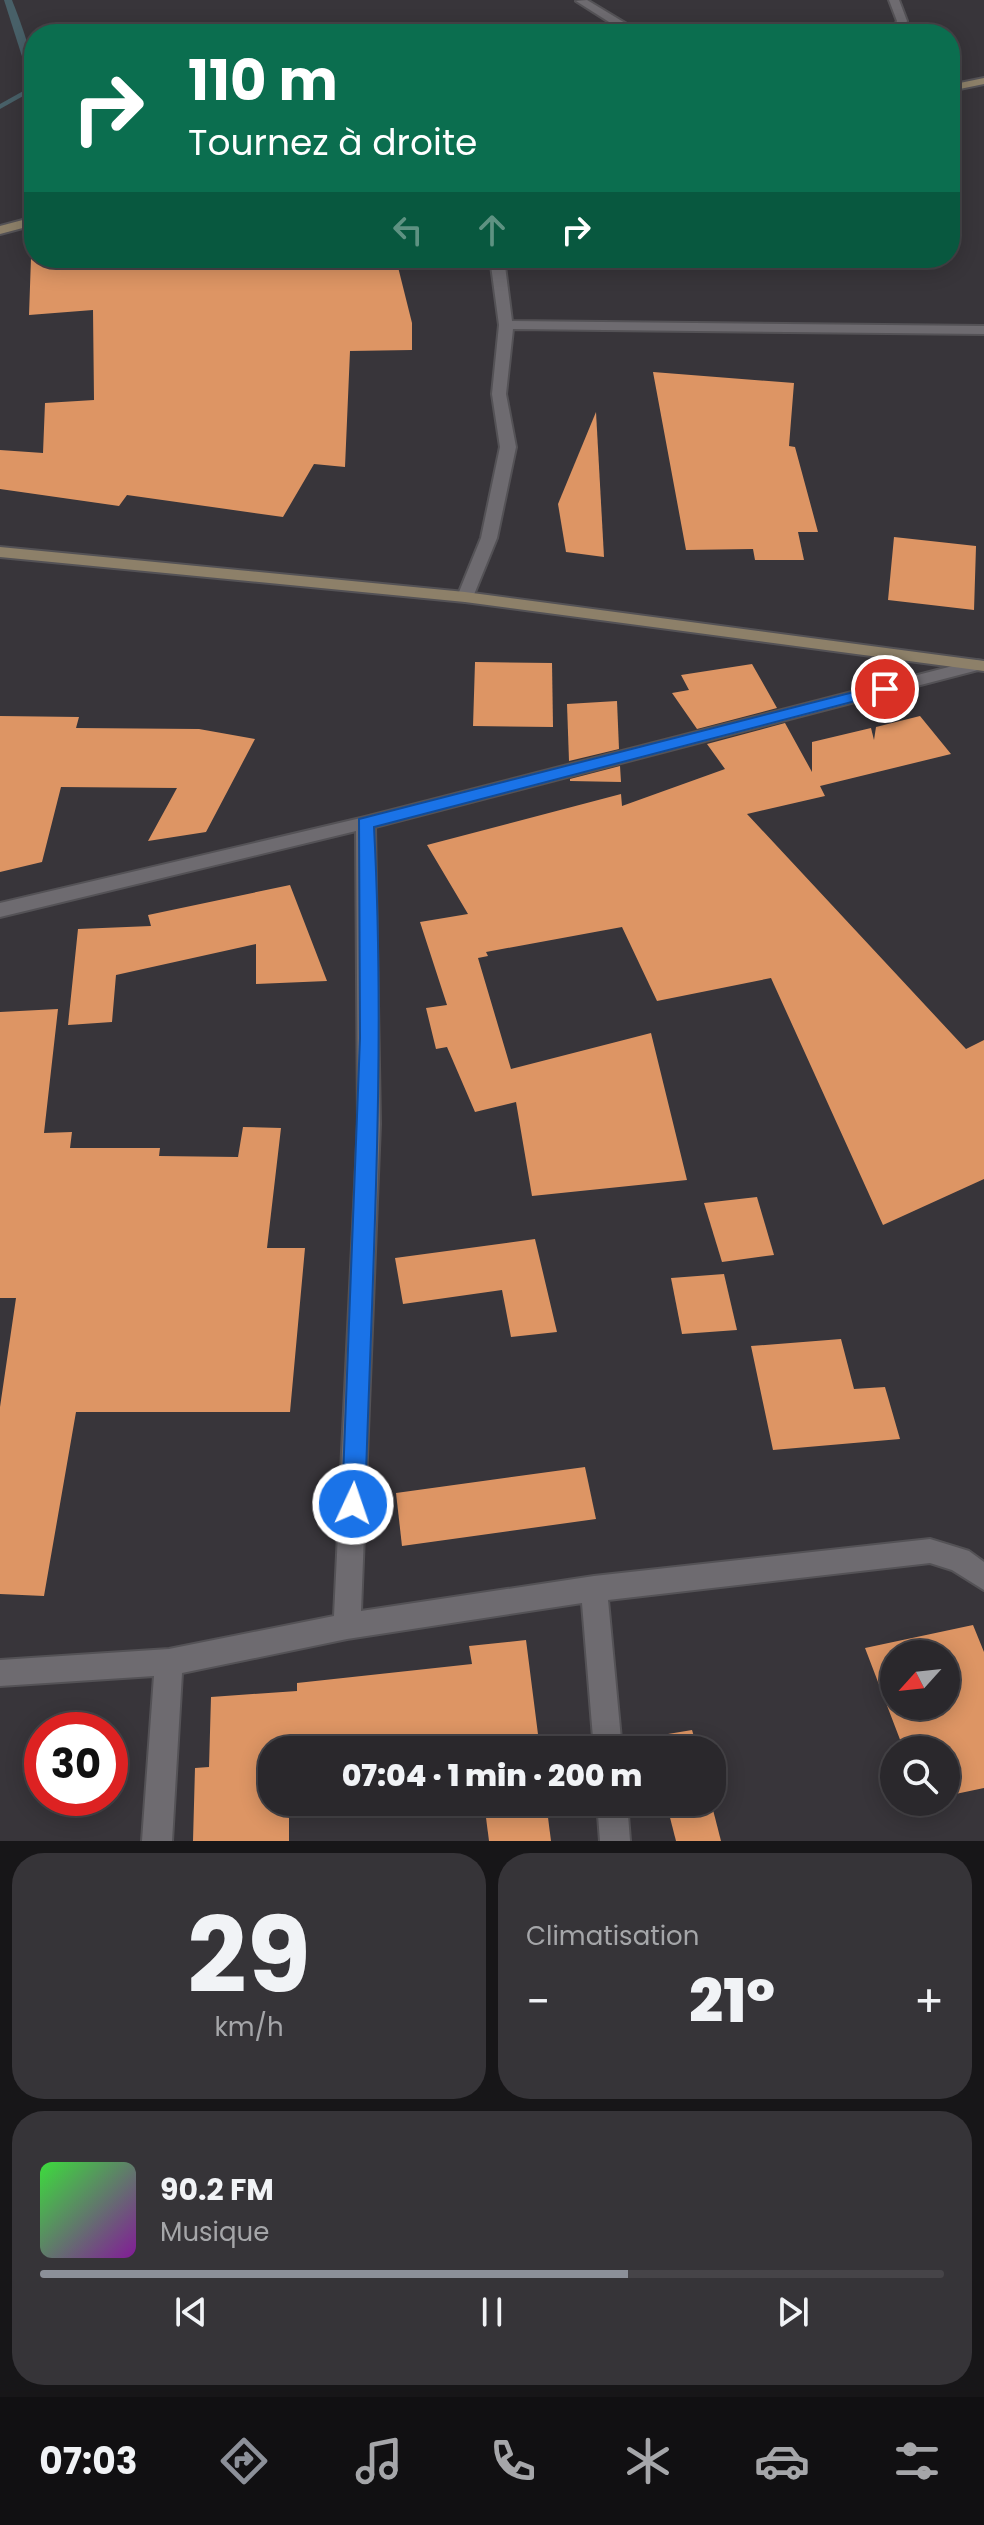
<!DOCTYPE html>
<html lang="fr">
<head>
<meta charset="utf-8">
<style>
  body { margin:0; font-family:Poppins,sans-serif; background:#363438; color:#f1f3f6; height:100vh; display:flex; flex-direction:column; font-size:30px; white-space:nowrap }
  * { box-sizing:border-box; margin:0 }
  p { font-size:26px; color:#a5a6a9 }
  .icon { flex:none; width:44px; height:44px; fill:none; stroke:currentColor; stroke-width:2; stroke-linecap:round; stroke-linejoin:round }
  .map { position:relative; height:1841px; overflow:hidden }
  .sheet { display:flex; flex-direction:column; gap:12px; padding:12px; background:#171618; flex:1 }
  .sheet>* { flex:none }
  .guide { position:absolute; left:24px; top:24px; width:936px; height:244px; border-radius:32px; box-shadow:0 4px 20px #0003,0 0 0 2px #464448; background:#0b6e4f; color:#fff; overflow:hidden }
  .needle { width:52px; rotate:243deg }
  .tools { position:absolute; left:880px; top:1640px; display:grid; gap:16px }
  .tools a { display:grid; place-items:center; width:80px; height:80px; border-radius:50%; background:#2a282c; box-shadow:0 4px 20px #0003,0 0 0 2px #464448; font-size:40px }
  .speed { position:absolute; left:24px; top:1712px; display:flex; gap:16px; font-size:40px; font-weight:700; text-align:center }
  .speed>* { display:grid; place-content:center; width:104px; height:104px; border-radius:50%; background:#2a282c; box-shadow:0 4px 20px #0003,0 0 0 2px #464448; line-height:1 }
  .speed .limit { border:12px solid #d22; background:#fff; color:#111 }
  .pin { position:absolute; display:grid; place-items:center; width:68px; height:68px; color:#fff; margin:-34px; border:4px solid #fff; border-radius:50%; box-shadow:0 2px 8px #0007 }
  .me { position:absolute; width:88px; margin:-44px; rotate:3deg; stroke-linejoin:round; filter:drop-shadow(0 0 6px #0008) }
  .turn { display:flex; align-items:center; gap:28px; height:168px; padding:0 32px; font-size:36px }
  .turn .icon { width:104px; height:104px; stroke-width:2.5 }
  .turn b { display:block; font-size:56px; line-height:68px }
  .lanes { display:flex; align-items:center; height:76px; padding:0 32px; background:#0003; justify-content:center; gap:40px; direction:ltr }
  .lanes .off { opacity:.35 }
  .big { font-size:60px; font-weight:800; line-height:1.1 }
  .sheet .card { flex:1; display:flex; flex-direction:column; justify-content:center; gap:12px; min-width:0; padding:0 28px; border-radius:32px; background:#363438 }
  .sheet .dial { align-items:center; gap:0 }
  .dial b { font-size:104px; line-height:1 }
  .song { display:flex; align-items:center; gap:24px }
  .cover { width:96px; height:96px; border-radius:12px; background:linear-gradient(135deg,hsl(120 70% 55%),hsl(290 70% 35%)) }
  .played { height:8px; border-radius:4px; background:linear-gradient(90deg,#8c9099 65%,#464448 65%) }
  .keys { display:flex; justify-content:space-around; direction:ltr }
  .heat { display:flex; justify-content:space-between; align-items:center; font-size:44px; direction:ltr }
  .sheet .tiles { flex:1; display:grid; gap:12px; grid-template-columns:1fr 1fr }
  .card:last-child { grid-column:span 2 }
  .trip { position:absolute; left:258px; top:1736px; width:468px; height:80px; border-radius:32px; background:#2a282c; box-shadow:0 4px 20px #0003,0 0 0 2px #464448; font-weight:800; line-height:80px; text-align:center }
  .tab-bar { display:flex; height:128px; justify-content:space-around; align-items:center; background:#111012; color:#a5a6a9 }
  .tab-bar .icon { width:56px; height:56px }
  .tab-bar .current { color:#8c9099 }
  .tab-bar b { font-size:36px; color:#f1f3f6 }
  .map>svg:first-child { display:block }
</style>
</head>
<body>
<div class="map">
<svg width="984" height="1841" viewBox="0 0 984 1841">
  <rect width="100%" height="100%" fill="#38353a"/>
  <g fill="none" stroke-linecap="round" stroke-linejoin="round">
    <g fill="#486068" fill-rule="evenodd">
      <path d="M4 0H12C21 23 34 57 34 81L30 79 26 69Z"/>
      <polygon points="34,85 34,90 0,109 0,104"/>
    </g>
  </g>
  <g fill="#dd9564" fill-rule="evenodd">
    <polygon points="31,258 87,258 87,264 185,258 307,258 309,265 396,259 412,323 412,350 350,351 345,467 314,464 283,517 127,495 119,506 0,489 0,450 43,453 45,403 94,400 93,310 29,315"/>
    <polygon points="653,372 794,383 789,446 795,447 818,532 798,532 804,560 755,560 753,549 686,550"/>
    <polygon points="596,412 604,557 566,552 558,504"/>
    <polygon points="894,537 976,546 974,610 888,600"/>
    <polygon points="475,662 552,663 553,727 473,726"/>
    <polygon points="752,664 777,708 697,729 672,693 689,690 681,675"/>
    <polygon points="617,701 619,749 569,761 567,704"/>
    <polygon points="0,716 79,717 76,728 199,729 255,739 206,832 148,841 177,788 61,787 42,862 0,872"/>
    <polygon points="920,716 951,754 820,786 825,796 747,814 966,1049 984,1040 984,1179 883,1225 771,978 657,1001 622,927 486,952 488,956 478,958 511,1069 651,1033 687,1180 532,1196 516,1102 475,1112 447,1047 436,1049 426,1008 447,1005 420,922 468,914 427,845 621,794 622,806 725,769 707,744 785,723 812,772 812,742 871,728 874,740 876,727"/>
    <polygon points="620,766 621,782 570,781 570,779"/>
    <polygon points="290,885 327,981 256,984 256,944 116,975 112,1022 68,1025 78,929 151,926 148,915"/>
    <polygon points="58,1009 44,1133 72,1132 70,1148 160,1148 159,1156 238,1157 243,1127 281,1128 267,1248 305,1248 290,1412 76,1412 44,1596 0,1594 0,1407 16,1298 0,1298 0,1012"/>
    <polygon points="757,1197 774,1255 722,1262 704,1203"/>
    <polygon points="535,1239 557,1332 511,1337 502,1290 403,1304 395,1258"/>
    <polygon points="724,1274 737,1330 682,1334 671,1278"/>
    <polygon points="841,1339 854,1389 885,1387 900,1439 773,1450 751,1346"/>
    <polygon points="585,1467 596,1519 402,1546 396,1493"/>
    <path d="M973 1625 984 1652V1788L946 1796V1750H904L865 1648ZM894 1654H946V1706H894Z"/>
    <polygon points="526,1640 540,1750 272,1750 272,1802 289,1802 289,1841 193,1841 195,1768 209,1767 211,1697 297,1691 297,1683 472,1664 469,1646"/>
    <polygon points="692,1730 698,1750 653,1750 650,1737"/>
    <polygon points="484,1802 546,1802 551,1841 489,1841"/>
    <polygon points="666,1802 711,1802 721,1841 676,1841"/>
  </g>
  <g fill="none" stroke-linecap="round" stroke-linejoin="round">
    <defs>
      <g id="lane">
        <polygon points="587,0 640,32 641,34 628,34 576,1"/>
        <polygon points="889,0 899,0 907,21 900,34 890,34 897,21"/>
      </g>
      <g id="street">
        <polygon points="490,258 504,258 512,321 984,326 984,334 513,329 506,394 516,447 497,538 473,597 465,602 457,597 481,538 500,447 492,394 499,325"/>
        <polygon points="976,660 982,661 982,669 375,827 380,1124 361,1611 594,1576 930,1539 969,1551 984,1562 984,1590 952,1570 930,1563 608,1600 622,1750 594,1750 582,1603 347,1639 182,1673 172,1841 142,1841 154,1676 0,1686 0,1660 169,1649 334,1616 358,1124 356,831 0,917 0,903 365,817"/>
        <polygon points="597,1802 627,1802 630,1841 600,1841"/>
      </g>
      <g id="secondary">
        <polygon points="984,78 984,84 950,91 950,85"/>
        <polygon points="34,217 34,225 0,234 0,226"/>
        <polygon points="0,547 465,592 984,661 984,671 465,602 0,557"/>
      </g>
    </defs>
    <use href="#lane" stroke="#545256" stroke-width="4"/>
    <use href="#street" stroke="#545256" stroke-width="4"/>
    <use href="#secondary" stroke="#545256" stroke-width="4"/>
    <use href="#lane" fill="#6e6b70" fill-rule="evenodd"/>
    <use href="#street" fill="#6e6b70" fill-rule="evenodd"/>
    <use href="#secondary" fill="#8d8069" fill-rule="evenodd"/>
  </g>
  <path fill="#1a73e8" stroke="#114b97" stroke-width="2" d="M885 684 890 686V692L374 827C386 1052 372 1278 365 1504L362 1511 353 1514 345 1511 342 1504 360 1038 359 819Z"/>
</svg>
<div class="tools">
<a><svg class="needle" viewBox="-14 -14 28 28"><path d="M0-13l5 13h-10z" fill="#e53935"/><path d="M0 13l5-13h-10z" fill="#a5a6a9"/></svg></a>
<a><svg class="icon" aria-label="search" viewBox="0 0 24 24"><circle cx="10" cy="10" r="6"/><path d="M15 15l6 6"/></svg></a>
</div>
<div class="speed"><div class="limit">30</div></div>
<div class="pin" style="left:885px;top:689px;background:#d93025"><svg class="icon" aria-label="arrive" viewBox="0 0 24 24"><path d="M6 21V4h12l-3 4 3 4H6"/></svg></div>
<svg class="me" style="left:353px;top:1504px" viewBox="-20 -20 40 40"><circle r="17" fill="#1a73e8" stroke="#fff" stroke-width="3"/><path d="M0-11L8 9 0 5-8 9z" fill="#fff"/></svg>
<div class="trip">07:04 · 1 min · 200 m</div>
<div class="guide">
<div class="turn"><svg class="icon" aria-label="right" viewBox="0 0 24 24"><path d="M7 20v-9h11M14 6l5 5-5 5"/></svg><div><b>110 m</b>Tournez à droite</div></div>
<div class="lanes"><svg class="icon off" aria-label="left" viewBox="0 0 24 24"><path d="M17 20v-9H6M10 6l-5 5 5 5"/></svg><svg class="icon off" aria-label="ahead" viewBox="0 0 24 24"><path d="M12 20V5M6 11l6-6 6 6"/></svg><svg class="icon" aria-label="right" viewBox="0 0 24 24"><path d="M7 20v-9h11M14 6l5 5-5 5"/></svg></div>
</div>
</div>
<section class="sheet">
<div class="tiles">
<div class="card dial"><b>29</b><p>km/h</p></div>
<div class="card"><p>Climatisation</p>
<div class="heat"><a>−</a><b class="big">21°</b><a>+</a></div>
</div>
<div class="card">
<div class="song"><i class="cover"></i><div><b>90.2 FM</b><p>Musique</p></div></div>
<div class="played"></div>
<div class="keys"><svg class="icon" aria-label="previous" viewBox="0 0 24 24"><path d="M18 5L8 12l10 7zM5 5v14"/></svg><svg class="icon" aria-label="pause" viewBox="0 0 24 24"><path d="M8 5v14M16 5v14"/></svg><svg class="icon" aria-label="next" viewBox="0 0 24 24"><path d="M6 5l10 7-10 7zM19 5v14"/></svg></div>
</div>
</div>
</section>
<nav class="tab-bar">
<b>07:03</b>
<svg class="icon current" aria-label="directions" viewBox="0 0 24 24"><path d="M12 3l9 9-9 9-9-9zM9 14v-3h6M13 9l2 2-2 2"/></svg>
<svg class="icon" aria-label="music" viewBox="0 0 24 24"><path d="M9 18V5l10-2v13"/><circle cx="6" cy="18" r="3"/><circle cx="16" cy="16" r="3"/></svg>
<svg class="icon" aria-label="phone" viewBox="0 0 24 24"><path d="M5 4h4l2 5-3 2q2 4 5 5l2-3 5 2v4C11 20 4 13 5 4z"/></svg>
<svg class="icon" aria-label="climate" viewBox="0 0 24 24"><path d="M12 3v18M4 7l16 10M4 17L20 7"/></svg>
<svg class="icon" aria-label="car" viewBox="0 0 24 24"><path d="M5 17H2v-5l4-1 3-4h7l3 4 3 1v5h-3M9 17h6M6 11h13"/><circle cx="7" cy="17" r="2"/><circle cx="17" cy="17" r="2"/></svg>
<svg class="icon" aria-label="filters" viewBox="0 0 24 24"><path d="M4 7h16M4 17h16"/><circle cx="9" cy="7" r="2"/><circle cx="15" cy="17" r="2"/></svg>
</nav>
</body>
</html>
